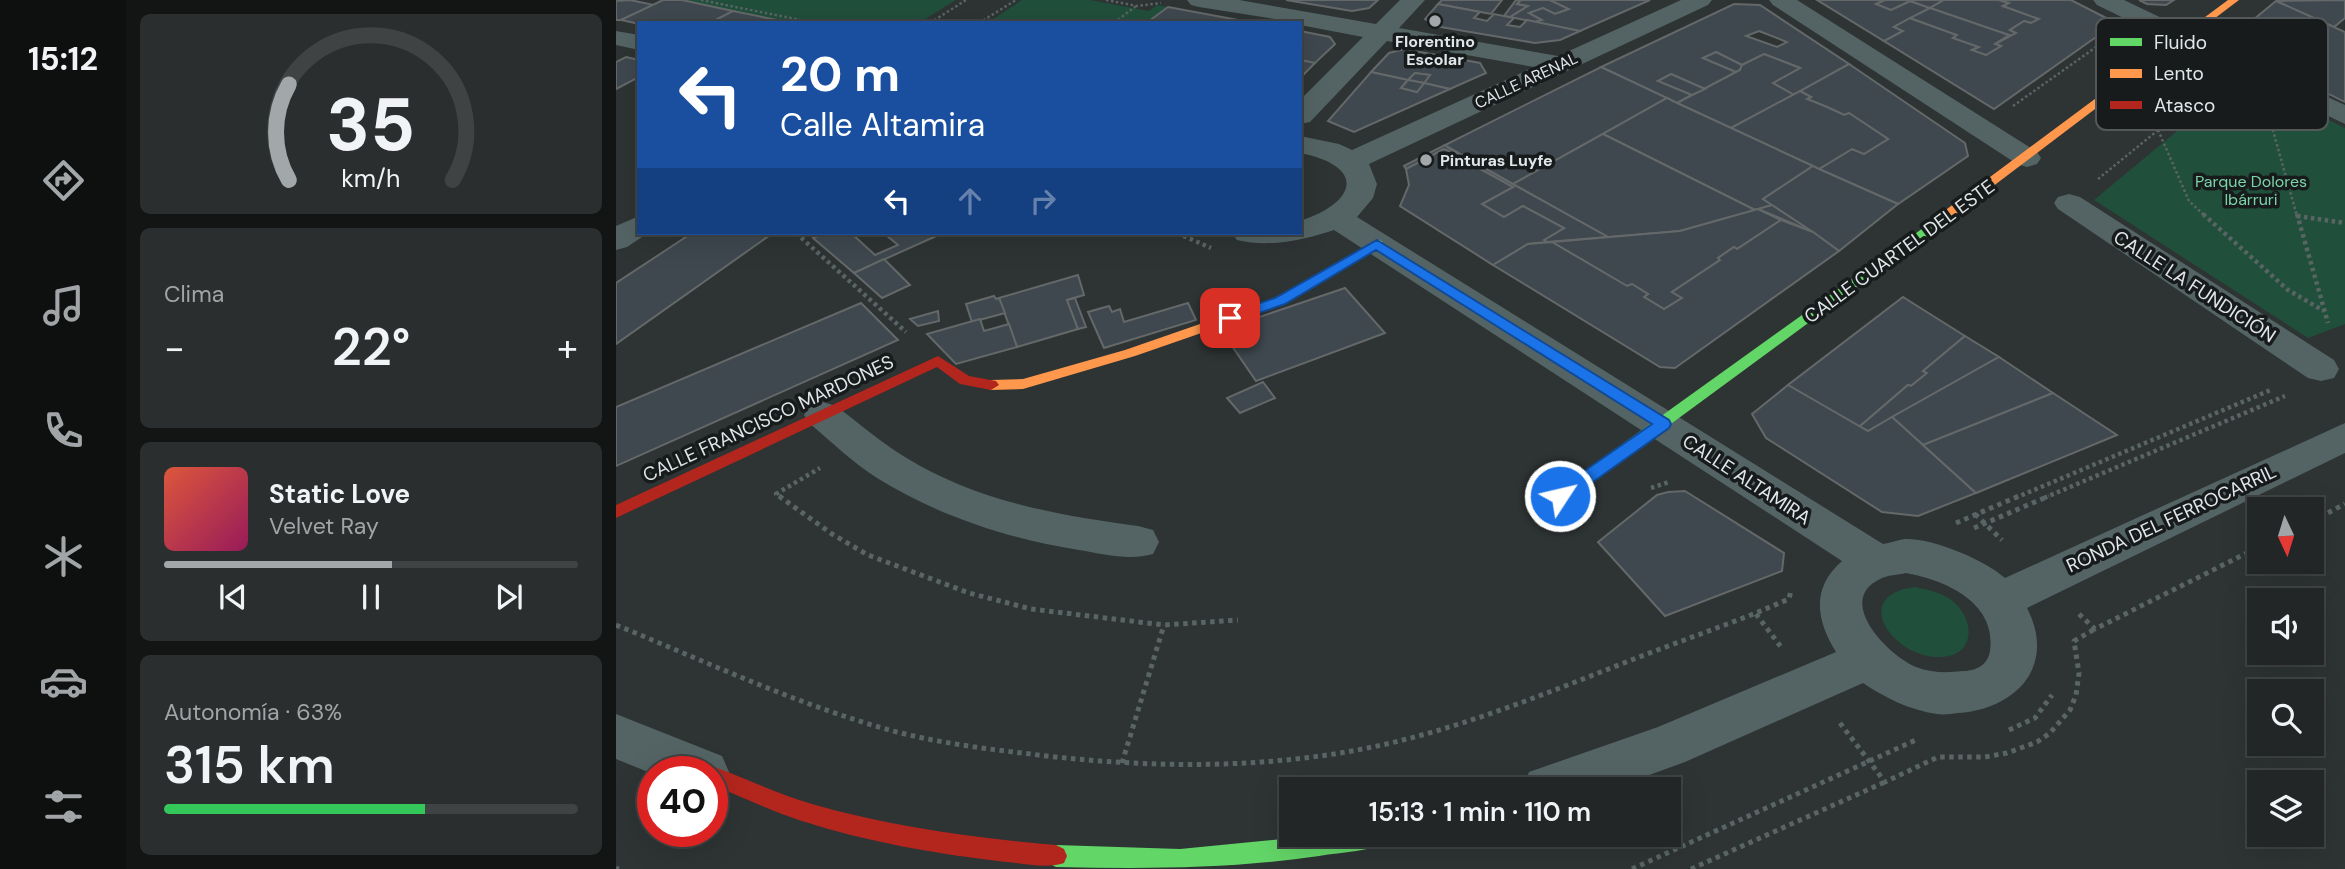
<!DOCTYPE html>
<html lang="es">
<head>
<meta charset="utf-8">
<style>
  body { margin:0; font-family:"DM Sans",sans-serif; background:#2a2e2e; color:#f1f3f6; height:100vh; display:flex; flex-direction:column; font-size:26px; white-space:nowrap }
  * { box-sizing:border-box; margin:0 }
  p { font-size:23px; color:#a2a5a7 }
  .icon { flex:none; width:38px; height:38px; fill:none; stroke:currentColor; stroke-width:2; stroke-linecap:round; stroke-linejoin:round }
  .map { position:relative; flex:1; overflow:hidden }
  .side { display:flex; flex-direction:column; gap:14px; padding:14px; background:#131515; width:490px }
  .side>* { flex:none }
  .banner { position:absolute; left:21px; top:21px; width:665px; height:214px; border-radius:0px; box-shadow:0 7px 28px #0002,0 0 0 2px #3f4343; background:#1a4fa0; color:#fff; overflow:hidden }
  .needle { width:46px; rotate:176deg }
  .fabs { position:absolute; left:1631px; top:497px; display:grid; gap:14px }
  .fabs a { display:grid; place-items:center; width:77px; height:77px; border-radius:0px; background:#222626; box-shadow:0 7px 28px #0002,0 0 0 2px #3f4343; font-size:35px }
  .speed { position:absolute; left:21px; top:756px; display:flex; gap:14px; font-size:35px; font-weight:700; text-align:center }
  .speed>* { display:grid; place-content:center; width:91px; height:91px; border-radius:50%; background:#222626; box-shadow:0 7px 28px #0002,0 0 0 2px #3f4343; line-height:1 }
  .speed .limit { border:10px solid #d22; background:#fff; color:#111 }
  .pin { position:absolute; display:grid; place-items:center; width:60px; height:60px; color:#fff; margin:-30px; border-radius:14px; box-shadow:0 4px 10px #0006 }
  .me { position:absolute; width:77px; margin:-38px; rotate:55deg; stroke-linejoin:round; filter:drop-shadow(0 0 5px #0008) }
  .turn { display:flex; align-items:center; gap:24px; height:147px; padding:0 28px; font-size:32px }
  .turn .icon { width:91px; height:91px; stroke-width:2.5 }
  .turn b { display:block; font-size:49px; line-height:60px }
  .lanes { display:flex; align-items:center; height:66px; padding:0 28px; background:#0003; justify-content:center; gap:35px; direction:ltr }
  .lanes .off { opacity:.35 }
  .big { font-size:52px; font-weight:600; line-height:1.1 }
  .side .widget { flex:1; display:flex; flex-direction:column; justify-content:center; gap:10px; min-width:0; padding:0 24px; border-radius:10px; background:#2a2e2e }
  .side .dial { align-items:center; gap:0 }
  .dial svg { height:182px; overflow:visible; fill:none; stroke:#3f4343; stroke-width:7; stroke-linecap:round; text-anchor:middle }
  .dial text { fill:#f1f3f6; stroke:none }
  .song { display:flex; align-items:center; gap:21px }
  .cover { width:84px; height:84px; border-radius:10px; background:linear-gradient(135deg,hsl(10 70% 55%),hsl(330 70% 35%)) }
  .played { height:7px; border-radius:4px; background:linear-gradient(90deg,#a2a7a9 55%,#3f4343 55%) }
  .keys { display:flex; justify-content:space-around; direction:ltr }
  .heat { display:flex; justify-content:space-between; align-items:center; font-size:38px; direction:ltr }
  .charge { height:10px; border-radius:5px; background:linear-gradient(90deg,#34c759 63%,#3f4343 0) }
  .trip { position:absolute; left:663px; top:777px; width:402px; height:70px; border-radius:0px; background:#222626; box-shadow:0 7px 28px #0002,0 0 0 2px #3f4343; font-weight:600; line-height:70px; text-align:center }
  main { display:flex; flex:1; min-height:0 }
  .tabs { display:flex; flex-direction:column; width:126px; justify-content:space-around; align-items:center; background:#0e0f0f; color:#a2a5a7 }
  .tabs .icon { width:49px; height:49px }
  .tabs .active { color:#a2a7a9 }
  .tabs b { font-size:32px; color:#f1f3f6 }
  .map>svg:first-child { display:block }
</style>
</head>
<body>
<main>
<nav class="tabs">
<b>15:12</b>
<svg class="icon active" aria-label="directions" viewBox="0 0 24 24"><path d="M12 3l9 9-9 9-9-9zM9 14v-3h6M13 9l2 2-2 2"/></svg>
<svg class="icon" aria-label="music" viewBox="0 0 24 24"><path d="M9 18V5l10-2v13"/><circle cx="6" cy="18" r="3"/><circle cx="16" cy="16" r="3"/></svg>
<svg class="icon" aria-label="phone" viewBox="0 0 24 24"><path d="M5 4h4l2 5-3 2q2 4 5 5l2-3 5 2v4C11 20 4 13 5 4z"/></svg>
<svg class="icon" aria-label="climate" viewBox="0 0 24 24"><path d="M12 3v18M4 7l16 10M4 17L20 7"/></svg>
<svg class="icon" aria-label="car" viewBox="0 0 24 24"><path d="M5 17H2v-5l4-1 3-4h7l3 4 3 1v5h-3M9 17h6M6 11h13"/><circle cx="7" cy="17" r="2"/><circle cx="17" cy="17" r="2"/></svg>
<svg class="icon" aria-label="filters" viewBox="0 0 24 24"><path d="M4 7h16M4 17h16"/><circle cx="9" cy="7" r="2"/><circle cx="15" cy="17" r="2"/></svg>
</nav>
<section class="side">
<div class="widget dial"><svg viewBox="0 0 100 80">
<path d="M14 69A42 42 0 1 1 86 69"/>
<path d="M14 69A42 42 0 0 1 14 27" stroke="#a2a7a9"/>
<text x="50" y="56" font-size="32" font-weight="700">35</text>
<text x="50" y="72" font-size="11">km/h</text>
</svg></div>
<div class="widget"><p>Clima</p>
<div class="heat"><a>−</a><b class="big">22°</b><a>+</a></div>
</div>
<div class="widget">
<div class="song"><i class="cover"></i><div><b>Static Love</b><p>Velvet Ray</p></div></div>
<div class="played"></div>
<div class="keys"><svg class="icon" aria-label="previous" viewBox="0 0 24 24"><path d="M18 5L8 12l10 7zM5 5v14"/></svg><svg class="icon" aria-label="pause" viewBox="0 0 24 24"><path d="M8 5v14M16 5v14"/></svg><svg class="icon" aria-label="next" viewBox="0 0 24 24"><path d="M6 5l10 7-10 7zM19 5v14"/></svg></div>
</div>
<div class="widget"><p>Autonomía · 63%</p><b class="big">315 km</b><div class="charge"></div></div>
</section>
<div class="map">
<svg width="1729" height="869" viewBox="0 0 1729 869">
  <rect width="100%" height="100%" fill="#2e3333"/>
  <g fill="#204f3b">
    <polygon points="66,0 340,0 303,23 176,23"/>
    <polygon points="406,0 474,0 533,11 541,5 552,7 531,23 371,23"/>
    <polygon points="1626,77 1729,128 1729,324 1692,338 1478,200"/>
    <path d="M1299 587C1314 590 1328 593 1339 603 1359 622 1359 655 1326 657 1278 660 1232 595 1299 587Z"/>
  </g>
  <g fill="#3f484f" stroke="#646869" stroke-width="2" fill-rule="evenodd">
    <polygon points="14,0 38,5 5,20 0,20 0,1"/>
    <polygon points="47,0 66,0 117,11 94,23 23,24 5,20"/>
    <polygon points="670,0 762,0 753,8 736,11"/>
    <polygon points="826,0 886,0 875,14 822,4"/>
    <polygon points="900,0 905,0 901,4 912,6 894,17 888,16"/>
    <polygon points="905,0 934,0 953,9 939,14 927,8 913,13 926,20 919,22 894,17 912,6 901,4"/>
    <polygon points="934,0 1034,0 964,31 919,22 926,20 913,13 927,8 939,14 953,9"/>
    <polygon points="1201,0 1269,0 1260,4 1275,10 1294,1 1314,8 1278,27 1287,31 1268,41"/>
    <polygon points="1269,0 1328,0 1314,8 1294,1 1275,10 1260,4"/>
    <polygon points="1328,0 1383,0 1393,3 1387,6 1423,19 1415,23 1408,21 1394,30 1400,33 1395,36 1314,8"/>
    <polygon points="1383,0 1455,0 1500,23 1378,109 1268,41 1287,31 1278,27 1294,18 1341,35 1337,38 1363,47 1356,50 1370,55 1385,46 1379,44 1400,33 1394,30 1408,21 1415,23 1423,19 1387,6 1393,3"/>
    <polygon points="1523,0 1558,0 1550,5 1531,4"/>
    <polygon points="1729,0 1729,18 1718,27 1660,1"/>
    <polygon points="1660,1 1729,32 1729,102 1609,43"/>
    <polygon points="822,4 864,12 858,18 871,21 878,14 898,18 891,25 904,27 911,20 964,31 944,40 919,43 819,26 809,19"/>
    <path d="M1118 4 1144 5 1233 64 1178 95 1157 83 1184 68 1148 54 1126 65 1100 52 1087 58 1120 72 1089 89 1055 74 1042 81 1076 95 1061 103 985 67ZM1143 31 1171 42 1161 47 1130 36Z"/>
    <polygon points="552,7 622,20 639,23 533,21"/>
    <polygon points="1314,8 1393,35 1379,44 1385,46 1370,55 1356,50 1363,47 1337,38 1341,35 1294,18"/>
    <polygon points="117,11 176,23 94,23"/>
    <polygon points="684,31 714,37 719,44 699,63 684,60"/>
    <polygon points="788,49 864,63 870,73 834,89 808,83 814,75 799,73 792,80 755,72 773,53"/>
    <polygon points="1100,52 1126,65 1124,70 1120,72 1087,58"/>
    <polygon points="1148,54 1184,68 1157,83 1178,95 1115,128 1061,103 1124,70 1126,65"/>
    <polygon points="10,57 23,60 23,77 0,89 0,62"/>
    <polygon points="684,60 699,63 684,78"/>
    <polygon points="1233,64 1349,143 1352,156 1282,204 1203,169 1236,149 1248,154 1272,139 1233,113 1228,115 1211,107 1191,99 1195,97 1184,91"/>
    <polygon points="985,67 1051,98 897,184 829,145"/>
    <polygon points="755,72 792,80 785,88 801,92 808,83 834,89 738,132 712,121"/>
    <polygon points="799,73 814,75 808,83 792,80"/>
    <polygon points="1055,74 1089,89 1076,95 1042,81"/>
    <polygon points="792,80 808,83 801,92 785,88"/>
    <polygon points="1184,91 1195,97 1191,99 1211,107 1228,115 1233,113 1272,139 1248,154 1236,149 1203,169 1115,128"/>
    <polygon points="1051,98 1061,103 1197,166 1147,199 1156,205 1139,210 987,134"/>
    <polygon points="987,134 1139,210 1064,231 992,237 897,184"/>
    <polygon points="829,145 832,148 992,237 931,242 928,240 948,228 907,206 888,217 866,204 897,187 828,149 790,169 788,166"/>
    <polygon points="828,149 897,187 866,204 888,217 907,206 948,228 928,240 931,242 912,244 877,265 784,206 793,185 790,169"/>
    <polygon points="1197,166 1203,169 1282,204 1223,251 1147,199"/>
    <polygon points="1156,205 1197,232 1142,209"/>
    <polygon points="1142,209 1165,220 1121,249 1118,247 1102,258 1104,260 1056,292 1066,298 1048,309 1028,297 1032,294 1016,284 1011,286 936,242 1064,231"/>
    <polygon points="1165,220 1197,232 1223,251 1059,368 1044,367 877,265 912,244 936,242 1011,286 1016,284 1032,294 1028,297 1048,309 1066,298 1056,292 1104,260 1102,258 1118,247 1121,249"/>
    <polygon points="76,233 157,233 0,344 0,283"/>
    <polygon points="209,233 235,233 259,255 282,245 270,235 275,233 327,233 238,273 197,238"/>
    <polygon points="268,259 294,285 266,298 238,273"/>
    <polygon points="462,275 468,295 451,300 462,329 401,347 383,298"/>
    <polygon points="729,288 769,333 640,381 605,330"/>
    <polygon points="378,296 380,299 383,298 389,313 356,322 350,304"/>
    <polygon points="1287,297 1349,336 1307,371 1311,373 1295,386 1292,385 1243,427 1172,385"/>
    <polygon points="459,298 465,314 470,327 462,329 451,300"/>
    <polygon points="245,303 282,340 0,466 0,407"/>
    <polygon points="572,303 580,320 488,348 472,312 493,306 496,312 504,309 508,322"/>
    <polygon points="322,311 323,321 302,326 294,319"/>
    <polygon points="364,319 368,331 393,324 401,347 340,364 311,334"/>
    <polygon points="1349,336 1383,357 1252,431 1243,427 1292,385 1295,386 1311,373 1307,371"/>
    <polygon points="1383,357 1437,393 1307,445 1276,417"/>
    <polygon points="647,382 659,398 624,413 611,398"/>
    <polygon points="1172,385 1252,431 1276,417 1360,493 1302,516 1266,512 1150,438 1136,414"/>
    <polygon points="1437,393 1501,435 1360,493 1307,445"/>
    <polygon points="1069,491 1168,553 1166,571 1049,616 982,542 1041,495 1052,492"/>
  </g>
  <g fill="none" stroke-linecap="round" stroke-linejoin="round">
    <g stroke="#596565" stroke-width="2.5" stroke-dasharray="2.5 2.5" stroke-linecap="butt">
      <polyline points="85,0 199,23"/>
      <polyline points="490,0 521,6 545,3"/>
      <polyline points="314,23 350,0"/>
      <polyline points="363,23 400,0"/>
      <polyline points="498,23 520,6"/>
      <polyline points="1397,106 1490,40"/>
      <polyline points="1654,120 1681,216"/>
      <polyline points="1542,130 1573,201 1589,216"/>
      <polyline points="1482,179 1595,87"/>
    </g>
    <g stroke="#596565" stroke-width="4.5" stroke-dasharray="3.5 3.5" stroke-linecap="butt">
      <polyline points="1587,214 1672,290 1708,311"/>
      <polyline points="1681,214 1712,323"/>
      <polyline points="1681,216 1729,223"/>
      <polyline points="180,233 290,332"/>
      <polyline points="561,233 595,248"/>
      <polyline points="1035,488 1053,482"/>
      <polyline points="166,498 160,494 204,468"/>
      <polyline points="1399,498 1657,389"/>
      <polyline points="1428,498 1669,396"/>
    </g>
    <g stroke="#596565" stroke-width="5" stroke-dasharray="4.5 4.5" stroke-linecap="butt">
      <polyline points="163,496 216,534 252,555 353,593 415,609 548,625 622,620"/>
      <polyline points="1359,514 1386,540"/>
      <polyline points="1696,521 1729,504"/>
      <polyline points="1340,523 1403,496"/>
      <polyline points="1358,528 1433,496"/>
      <polyline points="1140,614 1165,647"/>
      <polyline points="1463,614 1479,629 1643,547"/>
      <path d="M0 625C91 662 182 705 277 731 319 742 363 748 406 753 530 769 661 771 783 741 864 721 941 689 1018 659 1057 644 1096 630 1135 615L1173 599 1175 590"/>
      <polyline points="1224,723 1269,782 1322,757 1369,757 1391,753 1421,742 1434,733 1454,710 1460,695 1463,673 1458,641 1479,629"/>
      <polyline points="1393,730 1419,718 1436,695"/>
      <polyline points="506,763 548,625"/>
      <polyline points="0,868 3,869"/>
      <polyline points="1016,869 1302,739"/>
      <polyline points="1075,869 1269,782"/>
    </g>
    <g fill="#546464" fill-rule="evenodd">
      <path d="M571 0H623L760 24 784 0H809L783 28 942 56 1065 0H1096L1092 5 753 164 761 184 757 198 741 217 1267 544C1274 543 1282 540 1289 539 1317 538 1369 560 1389 578L1729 423V453L1411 608C1441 666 1400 709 1342 713 1335 714 1327 715 1321 714 1294 710 1269 698 1247 683L1069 762 995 789H906L913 772 1042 727 1220 652C1200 620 1195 588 1226 561L718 230C687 240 654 248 621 240L616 233H684V221C742 202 750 166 684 153V136L723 144 736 150 918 67 771 41 694 122 684 124V100L747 37 684 25V23L583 7 575 5ZM1290 573C1330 580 1381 603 1374 651 1372 665 1360 671 1347 671 1331 673 1316 673 1300 667 1273 656 1218 601 1264 579 1271 575 1282 575 1290 573Z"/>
      <polygon points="1153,0 1181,0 1421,152 1425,158 1421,164 1411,167 1401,164 1157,5"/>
      <polygon points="1477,0 1508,0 1577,33 1580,38 1577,43 1568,45 1559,43 1481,5"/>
      <polygon points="0,31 23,35 23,50 0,45"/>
      <polygon points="1625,57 1729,105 1729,124 1616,70 1612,65 1616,60"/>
      <polygon points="1453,194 1464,197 1718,360 1723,369 1718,378 1705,381 1692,378 1442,209 1438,203 1442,197"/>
      <polygon points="23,216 23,233 32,233 11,247 0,250 0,226"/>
      <path d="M207 402 220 406C243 423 264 442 289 457 360 501 440 515 522 526L537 530 543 542 537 554C513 561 487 554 463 550 393 539 322 516 261 478 237 463 216 442 194 424L188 415 194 406Z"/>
      <polygon points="0,714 106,756 113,772 106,788 96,792 96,772 37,772 37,774 0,759"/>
    </g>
    <g fill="#63d668" fill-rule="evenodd">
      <polygon points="1335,208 1339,209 1339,215 950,501 938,501 936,497 938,493"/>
      <polygon points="761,240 766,241 766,247 683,296 673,296 671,293"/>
      <path d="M706 835H780L777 842C754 851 727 852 703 856 616 869 528 869 440 867L432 863 429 856 432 849 440 845 564 849Z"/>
    </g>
    <g fill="#ff974d" fill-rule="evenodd">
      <polygon points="1612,0 1623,0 1339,215 1331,215 1331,209"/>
      <polygon points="678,289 685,293 669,304 519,356 407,389 375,390 367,385 375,380 407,379 509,350 659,298"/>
    </g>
    <g fill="#b3261e" fill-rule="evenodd">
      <polygon points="322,356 353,376 380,381 383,385 375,390 344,384 321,367 0,518 0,505"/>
      <path d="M96 766C129 778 162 794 196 804 276 827 358 838 440 845L448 849 451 856 448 863C431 869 407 863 390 862 321 854 251 842 186 821 155 811 126 797 96 785V772H87Z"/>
    </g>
  </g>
  <polygon fill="#1a73e8" stroke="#114b97" stroke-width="2" points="761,240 1053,420 1055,424 1053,428 950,501 938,501 935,496 938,492 1036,424 760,250 669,304 614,323 607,318 609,315 659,298"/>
  <g fill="#a2a7a9" stroke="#171b1c" stroke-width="2.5">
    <circle cx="819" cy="21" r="7"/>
    <circle cx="810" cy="160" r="7"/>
  </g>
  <g text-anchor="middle" stroke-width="7" stroke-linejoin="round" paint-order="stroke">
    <g font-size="16" font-weight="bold" fill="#e1e6e8" stroke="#171b1c">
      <text x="819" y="47">Florentino<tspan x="819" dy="18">Escolar</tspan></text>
      <text x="824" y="166" text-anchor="start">Pinturas Luyfe</text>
    </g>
    <g font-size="16" fill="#e1e6e8" stroke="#171b1c">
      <text transform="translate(910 80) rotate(-25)" y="6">CALLE ARENAL</text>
    </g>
    <g font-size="16" fill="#7bd4aa" stroke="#171b1c">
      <text x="1635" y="187">Parque Dolores<tspan x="1635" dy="18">Ibárruri</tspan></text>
    </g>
    <g font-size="19" fill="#e1e6e8" stroke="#171b1c">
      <text transform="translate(1283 251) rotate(-36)" y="7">CALLE CUARTEL DEL ESTE</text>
      <text transform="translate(1579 286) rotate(33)" y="7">CALLE LA FUNDICIÓN</text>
      <text transform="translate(152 418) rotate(-25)" y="7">CALLE FRANCISCO MARDONES</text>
      <text transform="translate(1131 479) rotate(33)" y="7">CALLE ALTAMIRA</text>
      <text transform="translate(1555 518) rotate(-25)" y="7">RONDA DEL FERROCARRIL</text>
    </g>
  </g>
  <rect x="1480" y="18" width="232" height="112" rx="10" fill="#171b1c" stroke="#545859" stroke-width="2"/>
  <rect x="1494" y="38" width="32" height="8" fill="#63d668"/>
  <rect x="1494" y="69" width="32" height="9" fill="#ff974d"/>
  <rect x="1494" y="101" width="32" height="8" fill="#b3261e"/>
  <g font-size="19" fill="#e1e6e8">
    <text x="1538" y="49">Fluido</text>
    <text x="1538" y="80">Lento</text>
    <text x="1538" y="112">Atasco</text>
  </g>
</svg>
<div class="fabs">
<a><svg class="needle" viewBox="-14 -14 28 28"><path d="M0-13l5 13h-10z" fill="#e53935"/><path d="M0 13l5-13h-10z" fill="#a2a5a7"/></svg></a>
<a><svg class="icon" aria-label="sound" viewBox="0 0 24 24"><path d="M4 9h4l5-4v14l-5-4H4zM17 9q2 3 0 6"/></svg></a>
<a><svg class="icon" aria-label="search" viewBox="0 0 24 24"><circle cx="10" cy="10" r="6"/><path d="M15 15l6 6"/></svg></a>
<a><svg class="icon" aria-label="layers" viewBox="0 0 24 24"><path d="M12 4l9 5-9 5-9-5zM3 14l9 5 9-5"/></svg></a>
</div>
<div class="speed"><div class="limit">40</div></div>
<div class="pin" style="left:614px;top:318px;background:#d93025"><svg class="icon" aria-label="arrive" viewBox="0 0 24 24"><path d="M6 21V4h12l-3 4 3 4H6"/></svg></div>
<svg class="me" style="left:944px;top:496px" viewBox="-20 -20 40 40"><circle r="17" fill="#1a73e8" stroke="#fff" stroke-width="3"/><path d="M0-11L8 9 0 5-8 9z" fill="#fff"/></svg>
<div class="trip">15:13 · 1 min · 110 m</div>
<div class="banner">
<div class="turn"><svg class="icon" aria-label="left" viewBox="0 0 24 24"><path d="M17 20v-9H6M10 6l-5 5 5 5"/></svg><div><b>20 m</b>Calle Altamira</div></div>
<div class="lanes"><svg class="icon" aria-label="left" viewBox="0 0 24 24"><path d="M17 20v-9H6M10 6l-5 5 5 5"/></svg><svg class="icon off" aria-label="ahead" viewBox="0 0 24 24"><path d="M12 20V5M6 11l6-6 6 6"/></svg><svg class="icon off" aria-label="right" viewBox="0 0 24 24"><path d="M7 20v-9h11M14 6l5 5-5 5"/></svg></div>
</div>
</div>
</main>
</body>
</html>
